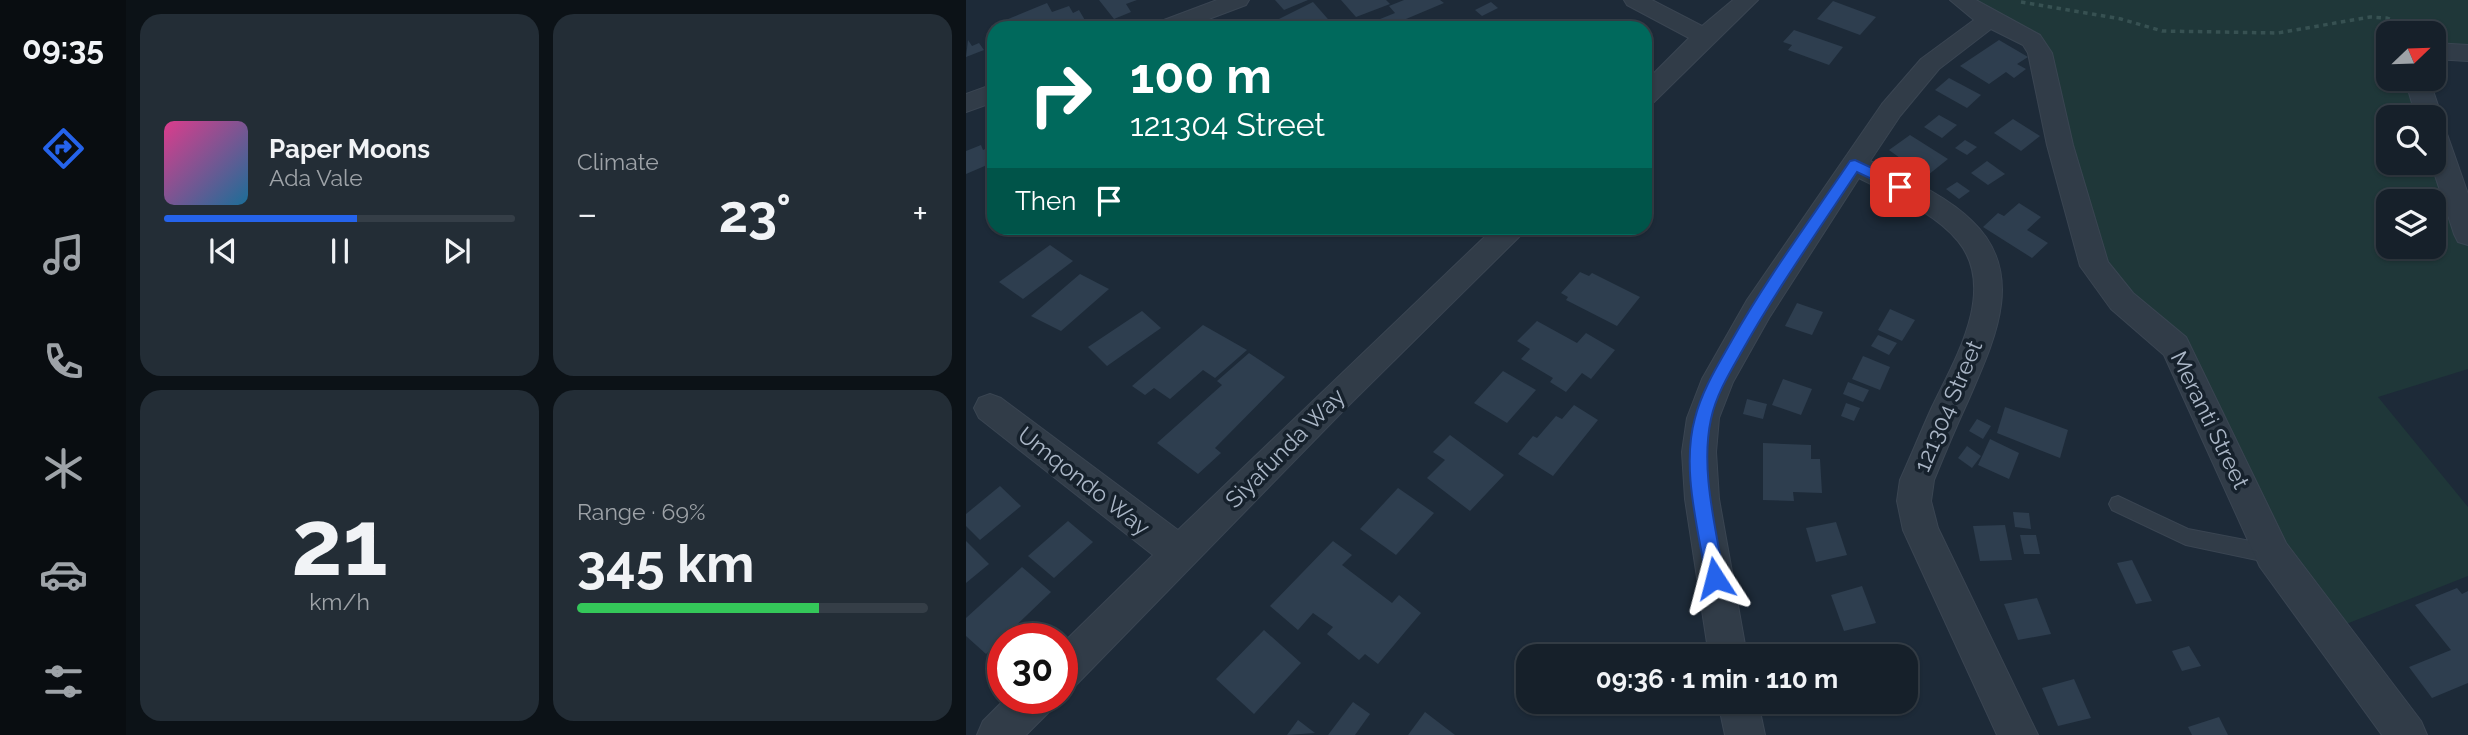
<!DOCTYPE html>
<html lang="en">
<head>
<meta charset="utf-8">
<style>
  body { margin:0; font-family:Raleway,sans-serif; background:#232d36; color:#f1f3f6; height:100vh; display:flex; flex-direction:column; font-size:26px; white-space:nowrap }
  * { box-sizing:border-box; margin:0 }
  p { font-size:23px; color:#9ea3a8 }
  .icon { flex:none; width:38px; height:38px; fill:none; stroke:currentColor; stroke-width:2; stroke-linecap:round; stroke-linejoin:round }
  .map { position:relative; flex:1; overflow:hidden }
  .sheet { display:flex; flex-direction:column; gap:14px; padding:14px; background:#0c1217; width:840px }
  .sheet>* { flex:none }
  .top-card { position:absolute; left:21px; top:21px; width:665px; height:214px; border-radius:21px; box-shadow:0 2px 5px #0004,0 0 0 2px #353e47; background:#00695c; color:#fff; overflow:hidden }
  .needle { width:46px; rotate:67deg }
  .fabs { position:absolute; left:1410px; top:21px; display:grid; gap:14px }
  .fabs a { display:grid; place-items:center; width:70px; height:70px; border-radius:14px; background:#16202a; box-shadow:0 2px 5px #0004,0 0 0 2px #353e47; font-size:35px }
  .speed { position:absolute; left:21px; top:623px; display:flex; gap:14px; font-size:35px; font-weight:700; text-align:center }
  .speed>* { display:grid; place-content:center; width:91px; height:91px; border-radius:50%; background:#16202a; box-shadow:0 2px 5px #0004,0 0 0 2px #353e47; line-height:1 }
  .speed .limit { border:10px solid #d22; background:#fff; color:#111 }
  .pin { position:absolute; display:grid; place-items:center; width:60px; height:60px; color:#fff; margin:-30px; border-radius:14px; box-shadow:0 4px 10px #0006 }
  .me { position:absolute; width:77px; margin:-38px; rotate:351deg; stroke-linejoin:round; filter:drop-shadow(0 0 5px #0008) }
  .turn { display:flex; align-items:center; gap:24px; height:147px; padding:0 28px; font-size:32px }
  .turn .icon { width:91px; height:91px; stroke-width:2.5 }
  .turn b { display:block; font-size:49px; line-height:60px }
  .then { display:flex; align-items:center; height:66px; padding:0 28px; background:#0003; gap:14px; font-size:26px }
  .big { font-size:52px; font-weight:700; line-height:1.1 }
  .sheet .card { flex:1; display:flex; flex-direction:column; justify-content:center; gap:10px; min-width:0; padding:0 24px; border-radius:21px; background:#232d36 }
  .sheet .dial { align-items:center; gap:0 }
  .dial b { font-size:91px; line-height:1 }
  .song { display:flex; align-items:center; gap:21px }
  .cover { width:84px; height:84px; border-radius:10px; background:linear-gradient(135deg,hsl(330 70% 55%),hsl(200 70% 35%)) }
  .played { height:7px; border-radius:4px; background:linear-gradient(90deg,#2563eb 55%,#353e47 55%) }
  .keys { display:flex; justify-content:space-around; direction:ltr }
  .heat { display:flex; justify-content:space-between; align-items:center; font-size:38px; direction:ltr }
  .charge { height:10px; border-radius:5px; background:linear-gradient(90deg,#34c759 69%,#353e47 0) }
  .sheet .tiles { flex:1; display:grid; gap:14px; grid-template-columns:repeat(2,1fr) }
  .trip { position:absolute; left:550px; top:644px; width:402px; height:70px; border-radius:21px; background:#16202a; box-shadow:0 2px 5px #0004,0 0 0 2px #353e47; font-weight:700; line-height:70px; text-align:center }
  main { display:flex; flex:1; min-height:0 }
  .tabs { display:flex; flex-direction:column; width:126px; justify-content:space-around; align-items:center; background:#090d11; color:#9ea3a8 }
  .tabs .icon { width:49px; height:49px }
  .tabs .current { color:#2563eb }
  .tabs b { font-size:32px; color:#f1f3f6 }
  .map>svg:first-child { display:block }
</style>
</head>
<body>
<main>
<nav class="tabs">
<b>09:35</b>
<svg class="icon current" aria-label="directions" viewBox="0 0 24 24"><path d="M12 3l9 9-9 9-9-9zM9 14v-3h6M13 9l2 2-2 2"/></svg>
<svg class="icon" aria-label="music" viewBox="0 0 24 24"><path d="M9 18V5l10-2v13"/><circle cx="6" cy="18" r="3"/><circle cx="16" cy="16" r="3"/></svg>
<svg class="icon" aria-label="phone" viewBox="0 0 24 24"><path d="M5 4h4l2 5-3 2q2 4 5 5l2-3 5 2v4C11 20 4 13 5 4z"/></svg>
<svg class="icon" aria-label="climate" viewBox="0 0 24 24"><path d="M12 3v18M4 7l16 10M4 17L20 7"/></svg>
<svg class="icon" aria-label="car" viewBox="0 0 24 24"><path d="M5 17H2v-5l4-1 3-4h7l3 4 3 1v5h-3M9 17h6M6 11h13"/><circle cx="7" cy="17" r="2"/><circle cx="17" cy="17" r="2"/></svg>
<svg class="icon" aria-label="filters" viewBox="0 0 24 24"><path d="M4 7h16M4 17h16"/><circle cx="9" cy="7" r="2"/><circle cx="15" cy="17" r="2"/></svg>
</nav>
<section class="sheet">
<div class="tiles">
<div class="card">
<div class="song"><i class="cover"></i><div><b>Paper Moons</b><p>Ada Vale</p></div></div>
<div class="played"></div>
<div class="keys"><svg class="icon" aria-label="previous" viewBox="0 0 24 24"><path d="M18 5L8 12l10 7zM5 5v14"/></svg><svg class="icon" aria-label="pause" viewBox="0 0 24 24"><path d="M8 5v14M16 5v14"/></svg><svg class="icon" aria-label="next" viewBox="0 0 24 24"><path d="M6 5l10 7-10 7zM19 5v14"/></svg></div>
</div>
<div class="card"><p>Climate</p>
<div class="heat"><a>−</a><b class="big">23°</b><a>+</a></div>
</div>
<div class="card dial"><b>21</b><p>km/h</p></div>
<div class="card"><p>Range · 69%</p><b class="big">345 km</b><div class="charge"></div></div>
</div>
</section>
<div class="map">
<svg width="1502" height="735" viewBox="0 0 1502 735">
  <rect width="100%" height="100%" fill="#1d2a38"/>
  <path fill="#1f3739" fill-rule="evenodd" d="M997 0H1502V54L1468 53V33H1423V79H1452L1464 117H1423V163H1468L1502 230V369L1412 397 1502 507V576L1365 630 1233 391 1146 289 1076 54ZM1423 201H1468V247H1423Z"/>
  <g fill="#2e3e4f">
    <polygon points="133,0 171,0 160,4 165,12 148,19"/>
    <polygon points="309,0 342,0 318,10"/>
    <polygon points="375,0 420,0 424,4 390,17"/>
    <polygon points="438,0 474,0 478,3 421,27 414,19 429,13 423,6"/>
    <polygon points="867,1 910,17 894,35 851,19"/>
    <polygon points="347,2 368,26 316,28 313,25 317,23 313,19"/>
    <polygon points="525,2 532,8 516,16 509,10"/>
    <polygon points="81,3 86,12 103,6 107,13 113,10 120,22 102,28 28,28 28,33 25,26"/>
    <polygon points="828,30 877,47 863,65 822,50 826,45 817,42"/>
    <polygon points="2,40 6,46 13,43 18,50 0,57"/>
    <polygon points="1033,40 1062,57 1051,64 1060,69 1048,78 1040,72 1023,84 994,66"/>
    <polygon points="983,78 1015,95 1001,108 969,90"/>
    <polygon points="973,115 991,125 976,138 958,127"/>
    <polygon points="1047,119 1074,136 1055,151 1028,133"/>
    <polygon points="944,135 982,159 962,175 952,168 946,173 930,162 934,158 923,150"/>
    <polygon points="999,140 1011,147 1001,155 989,148"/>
    <polygon points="15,145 17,150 28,145 28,162 0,174 0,151"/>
    <polygon points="1021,161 1039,174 1022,185 1005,173"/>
    <polygon points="991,182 1004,191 993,199 980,189"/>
    <polygon points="1053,203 1075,217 1061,230 1082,243 1066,258 1017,227 1032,213 1038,216"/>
    <polygon points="84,245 107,261 57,299 33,282"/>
    <polygon points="614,272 623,276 626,273 674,297 651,326 600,300 602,297 595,293"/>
    <polygon points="114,274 143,289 95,331 65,316"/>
    <polygon points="831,303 857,312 846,335 819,326"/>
    <polygon points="924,309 949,320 936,341 912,330"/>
    <polygon points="176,311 195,328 141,366 122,347"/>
    <polygon points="571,321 611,343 620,333 649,350 625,379 616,373 600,392 584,382 587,378 555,359 564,349 551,341"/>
    <polygon points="237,325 281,350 249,378 237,370 204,399 188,388 179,395 166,386"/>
    <polygon points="912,335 931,343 923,355 905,346"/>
    <polygon points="283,353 319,377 249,448 255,453 232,474 191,443 256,385 251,381"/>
    <polygon points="897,356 924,367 914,390 886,379"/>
    <polygon points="537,371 570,390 541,423 508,403"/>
    <polygon points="817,379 846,389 835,415 806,405"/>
    <polygon points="882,382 903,390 897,402 877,394"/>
    <polygon points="781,399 801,404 797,419 777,414"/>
    <polygon points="880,403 894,408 888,421 875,416"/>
    <polygon points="608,405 632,420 587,476 552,454 567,436 571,438 590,416 596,419"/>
    <polygon points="1039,407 1102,430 1094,458 1031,433"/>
    <polygon points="1011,419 1025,426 1017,439 1003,431"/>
    <polygon points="484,435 538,475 504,511 461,478 479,460 467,452"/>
    <polygon points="1024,439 1053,453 1043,479 1012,465"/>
    <polygon points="797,443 845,445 845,459 854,459 856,493 827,492 828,501 797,500"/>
    <polygon points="1001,446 1015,456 1006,468 992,458"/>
    <polygon points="34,486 55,506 14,540 0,526 0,514"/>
    <polygon points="432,488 468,513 430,555 394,529"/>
    <polygon points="1047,512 1063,513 1065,529 1049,527"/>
    <polygon points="102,521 127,542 88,578 62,556"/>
    <polygon points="870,522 881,555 850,562 840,528"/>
    <polygon points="1039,525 1046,560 1014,561 1007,526"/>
    <polygon points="1054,535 1070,535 1074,554 1058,554"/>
    <polygon points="0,541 23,564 0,583"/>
    <polygon points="367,541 386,555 376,565 426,603 433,595 455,613 412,664 399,654 393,660 361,634 367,627 347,613 332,630 304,606"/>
    <polygon points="1166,560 1186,601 1170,604 1151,563"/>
    <polygon points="56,567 85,592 20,654 0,636 0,618"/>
    <polygon points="896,586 910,623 878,631 865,595"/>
    <polygon points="1491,588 1496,594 1502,591 1502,683 1466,698 1443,667 1485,650 1449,605"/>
    <polygon points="1071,598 1085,634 1052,640 1038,604"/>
    <polygon points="298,630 335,663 288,714 250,679"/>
    <polygon points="1223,646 1235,666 1216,671 1206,651"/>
    <polygon points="1108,679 1125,718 1092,726 1076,688"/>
    <polygon points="387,702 404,714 389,735 362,735"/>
    <polygon points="899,702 936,702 937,705 903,714"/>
    <polygon points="459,712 489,735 442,735"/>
    <polygon points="1253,717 1262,735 1226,735 1222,727"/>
    <polygon points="332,720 349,733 321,735"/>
  </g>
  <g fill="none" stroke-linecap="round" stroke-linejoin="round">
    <defs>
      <polygon id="service" points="1152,496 1222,529 1305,545 1311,548 1314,554 1311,560 1305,563 1220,545 1146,510 1143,504 1146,498"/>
      <g id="minor">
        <polygon points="251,0 283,0 280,5 219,28 186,28 190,23"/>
        <polygon points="658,0 686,0 736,26 767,0 792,0 688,102 679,104 679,82 723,38 661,5"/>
        <path d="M984 0H1010L1074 35 1086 53 1107 145 1142 262 1167 293 1220 337 1320 543 1455 721 1461 735H1416L1294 567 1198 355 1145 309 1114 266 1081 145 1062 53 1057 45 1025 29 973 69 934 116 904 161C939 178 979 194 1006 221 1062 274 1027 343 1002 401 990 427 979 453 968 480L965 501 972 528 1072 735H1031L937 530 931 501 934 480C945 456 955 431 966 407 988 361 1032 290 992 241 968 212 926 195 893 178L803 318 767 382 753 418 750 452 753 499 781 656H743L719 499 716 452 721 418 736 379 781 300 916 104 955 59 1008 20Z"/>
        <polygon points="1468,43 1502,45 1502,61 1468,59"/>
        <polygon points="1439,79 1463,79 1476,117 1472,123 1468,124 1468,117 1450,117"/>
        <polygon points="28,84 28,102 0,112 0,94"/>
        <polygon points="1468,125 1477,128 1481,134 1502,194 1502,245 1492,242 1488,234 1465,163 1468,163"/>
        <polygon points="528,228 559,228 555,235 377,411 110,685 96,690 96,644 187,555 13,418 8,408 13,398 24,394 35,398 212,530"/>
        <polygon points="40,698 89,698 83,712 60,735 11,735 17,721"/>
        <polygon points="752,702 792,702 799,735 759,735"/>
      </g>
    </defs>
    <use href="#service" stroke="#3a4552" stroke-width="2"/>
    <use href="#minor" stroke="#3a4552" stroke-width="2"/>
    <polyline stroke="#375152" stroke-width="3.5" stroke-dasharray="4.5 4.5" stroke-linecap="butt" points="1055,2 1155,19 1196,31 1312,33 1404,17 1421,18 1455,33"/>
    <use href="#service" fill="#313c48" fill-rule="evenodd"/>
    <use href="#minor" fill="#313c48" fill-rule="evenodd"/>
  </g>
  <path fill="#2563eb" stroke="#184099" stroke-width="2" d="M889 160 938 183 940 187 938 190H929L891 172C852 231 811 289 776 351 764 372 750 395 745 419 734 470 750 527 758 578L755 584 749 587 742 584 740 578C732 527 715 468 729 418 736 390 752 365 766 340 801 278 844 220 884 161Z"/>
  <g text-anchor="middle" stroke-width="7" stroke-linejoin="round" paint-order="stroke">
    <g font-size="23" fill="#aab6c6" stroke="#16212c">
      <text transform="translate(982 406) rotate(-67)" y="8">121304 Street</text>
      <text transform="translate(1244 420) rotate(64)" y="8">Meranti Street</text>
      <text transform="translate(319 448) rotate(-45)" y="8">Siyafunda Way</text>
      <text transform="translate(118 481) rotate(38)" y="8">Umqondo Way</text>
    </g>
  </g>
</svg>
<div class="fabs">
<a><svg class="needle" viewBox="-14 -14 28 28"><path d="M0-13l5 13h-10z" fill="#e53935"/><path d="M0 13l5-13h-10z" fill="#9ea3a8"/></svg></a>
<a><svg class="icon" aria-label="search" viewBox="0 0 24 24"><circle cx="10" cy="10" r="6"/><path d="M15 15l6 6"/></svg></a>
<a><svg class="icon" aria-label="layers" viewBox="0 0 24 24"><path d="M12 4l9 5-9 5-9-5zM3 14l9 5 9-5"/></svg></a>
</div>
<div class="speed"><div class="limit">30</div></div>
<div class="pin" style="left:934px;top:187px;background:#d93025"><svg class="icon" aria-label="arrive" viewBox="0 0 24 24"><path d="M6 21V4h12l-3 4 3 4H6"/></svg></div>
<svg class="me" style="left:749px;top:578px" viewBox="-20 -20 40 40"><path d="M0-17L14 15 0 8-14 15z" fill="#2563eb" stroke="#fff" stroke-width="4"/></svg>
<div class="trip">09:36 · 1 min · 110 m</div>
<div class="top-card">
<div class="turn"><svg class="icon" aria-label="right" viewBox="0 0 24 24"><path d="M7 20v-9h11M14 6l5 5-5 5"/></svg><div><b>100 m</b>121304 Street</div></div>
<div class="then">Then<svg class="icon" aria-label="arrive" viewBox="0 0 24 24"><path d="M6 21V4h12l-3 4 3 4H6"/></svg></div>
</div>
</div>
</main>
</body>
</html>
